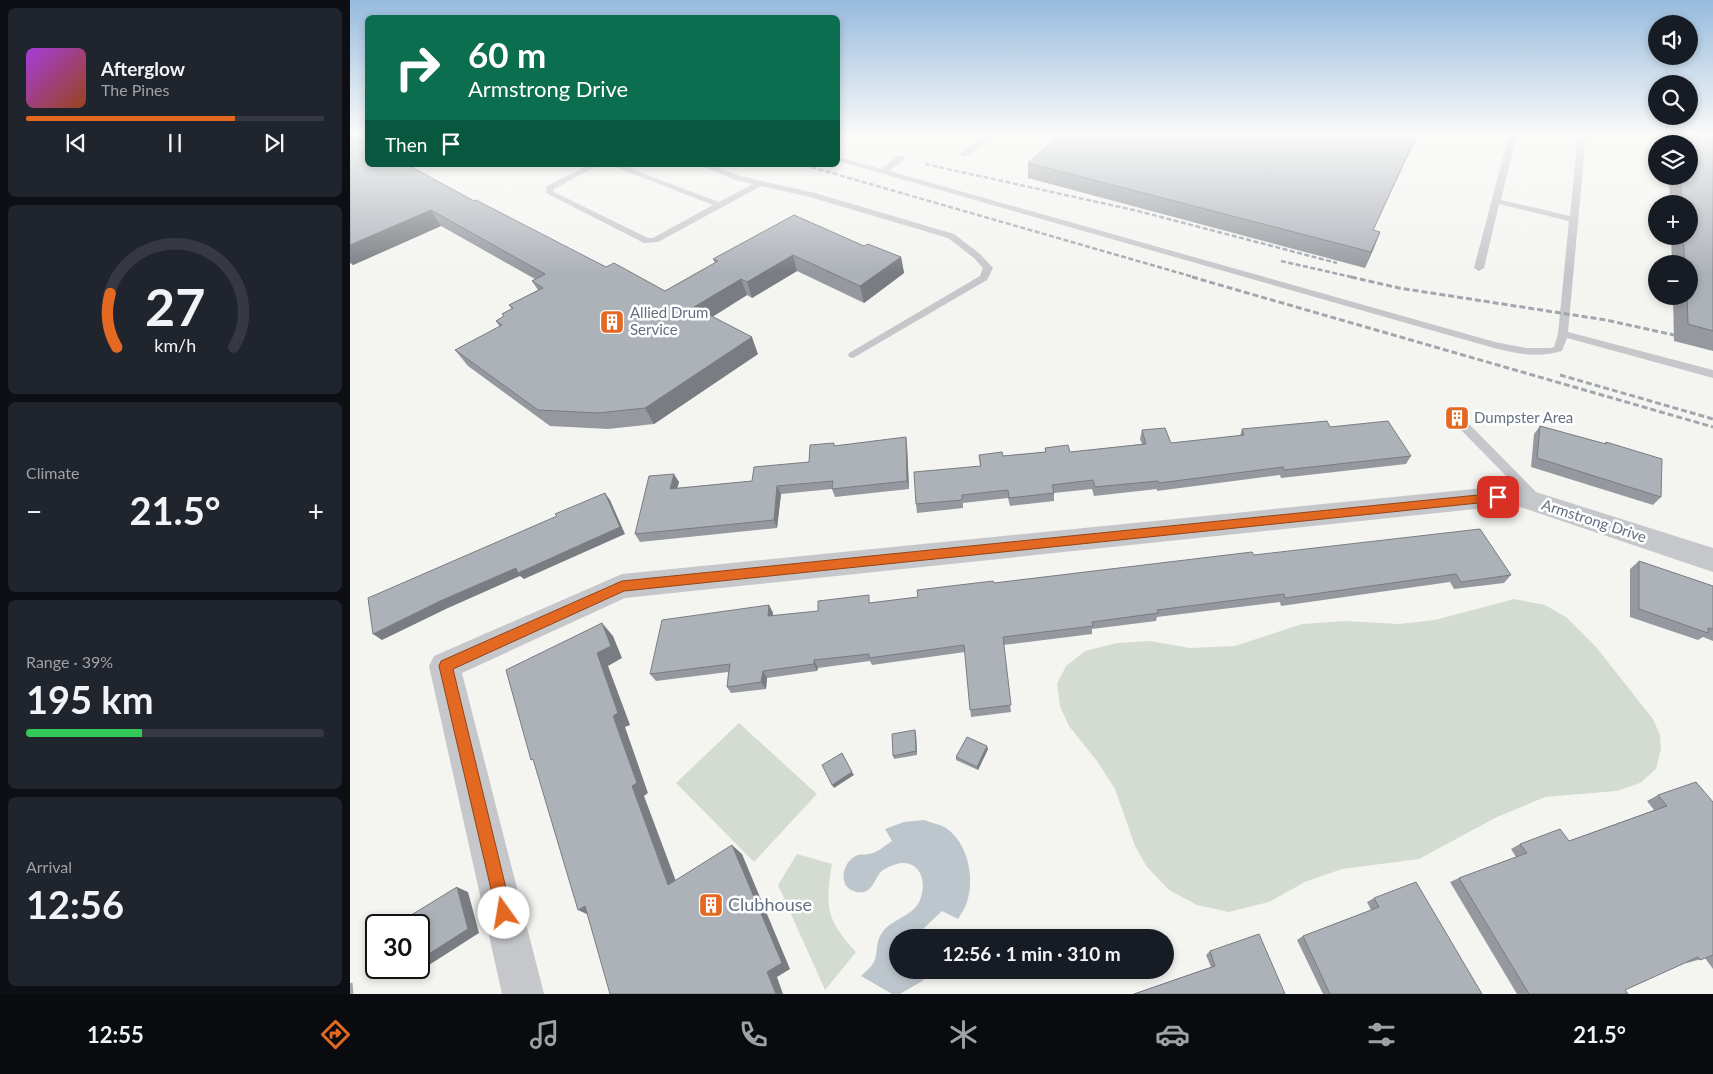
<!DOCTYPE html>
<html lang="en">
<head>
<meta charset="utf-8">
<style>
  body { margin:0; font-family:Lato,sans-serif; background:#20242c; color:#f1f3f6; height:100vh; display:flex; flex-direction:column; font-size:19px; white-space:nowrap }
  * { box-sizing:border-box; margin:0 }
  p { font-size:16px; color:#9ea1a6 }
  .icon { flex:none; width:28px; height:28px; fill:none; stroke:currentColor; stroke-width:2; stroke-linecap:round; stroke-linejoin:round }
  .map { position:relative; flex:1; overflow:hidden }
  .side { display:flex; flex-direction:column; gap:8px; padding:8px; background:#0d0f14; width:350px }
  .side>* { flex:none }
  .hud { position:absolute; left:15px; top:15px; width:475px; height:152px; border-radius:8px; box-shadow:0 2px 8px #0003; background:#0b6e4f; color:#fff; overflow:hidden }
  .fabs { position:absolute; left:1298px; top:15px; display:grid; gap:10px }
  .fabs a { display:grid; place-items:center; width:50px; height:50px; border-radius:50%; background:#171b24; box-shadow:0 2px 8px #0003; font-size:25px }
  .speed { position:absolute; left:15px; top:914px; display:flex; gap:10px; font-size:25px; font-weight:700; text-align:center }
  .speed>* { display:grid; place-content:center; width:65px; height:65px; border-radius:50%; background:#171b24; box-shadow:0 2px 8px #0003; line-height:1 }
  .speed .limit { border:2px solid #111; border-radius:8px; background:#fff; color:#111 }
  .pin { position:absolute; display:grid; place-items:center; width:42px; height:42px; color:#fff; margin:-21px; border-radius:10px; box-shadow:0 2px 8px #0006 }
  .me { position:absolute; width:55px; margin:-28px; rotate:347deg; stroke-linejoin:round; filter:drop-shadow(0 0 4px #0008) }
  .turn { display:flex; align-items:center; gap:18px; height:105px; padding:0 20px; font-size:22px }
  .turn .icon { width:65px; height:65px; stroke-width:2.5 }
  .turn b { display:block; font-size:35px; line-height:42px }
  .then { display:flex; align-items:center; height:48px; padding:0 20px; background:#0003; gap:10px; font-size:19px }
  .big { font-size:38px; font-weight:700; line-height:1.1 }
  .side .card { flex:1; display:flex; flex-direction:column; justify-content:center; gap:8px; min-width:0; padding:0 18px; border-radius:8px; background:#20242c }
  .side .dial { align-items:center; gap:0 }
  .dial svg { height:130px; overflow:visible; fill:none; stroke:#363941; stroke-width:7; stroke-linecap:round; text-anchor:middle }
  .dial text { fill:#f1f3f6; stroke:none }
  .song { display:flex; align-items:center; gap:15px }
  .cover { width:60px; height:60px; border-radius:8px; background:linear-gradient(135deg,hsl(280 70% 55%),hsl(20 70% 35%)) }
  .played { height:5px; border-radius:2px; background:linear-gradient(90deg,#e36822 70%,#363941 70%) }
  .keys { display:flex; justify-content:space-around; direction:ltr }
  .heat { display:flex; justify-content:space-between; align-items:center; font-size:28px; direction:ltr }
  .charge { height:8px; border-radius:4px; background:linear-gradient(90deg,#34c759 39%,#363941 0) }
  .trip { position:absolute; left:539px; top:929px; width:285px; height:50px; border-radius:25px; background:#171b24; box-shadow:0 2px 8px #0003; font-weight:700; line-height:50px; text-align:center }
  .menu { display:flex; height:80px; justify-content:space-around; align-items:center; background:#090b0e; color:#9ea1a6 }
  .menu .icon { width:35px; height:35px }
  .menu .current { color:#e36822 }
  .menu b { font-size:22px; color:#f1f3f6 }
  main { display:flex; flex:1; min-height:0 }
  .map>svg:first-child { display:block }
</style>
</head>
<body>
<main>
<section class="side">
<div class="card">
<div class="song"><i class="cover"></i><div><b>Afterglow</b><p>The Pines</p></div></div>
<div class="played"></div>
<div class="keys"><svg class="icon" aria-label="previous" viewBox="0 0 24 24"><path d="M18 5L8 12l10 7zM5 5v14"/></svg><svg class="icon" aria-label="pause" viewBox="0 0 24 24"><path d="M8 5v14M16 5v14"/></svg><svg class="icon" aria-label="next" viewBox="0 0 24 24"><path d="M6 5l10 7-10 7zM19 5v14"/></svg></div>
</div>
<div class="card dial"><svg viewBox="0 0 100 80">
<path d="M14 69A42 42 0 1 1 86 69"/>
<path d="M14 69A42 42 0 0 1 10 36" stroke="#e36822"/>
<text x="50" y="56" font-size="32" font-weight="700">27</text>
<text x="50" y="72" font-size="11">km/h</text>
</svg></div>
<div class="card"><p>Climate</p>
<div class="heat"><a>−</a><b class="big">21.5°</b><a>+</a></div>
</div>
<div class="card"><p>Range · 39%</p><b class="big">195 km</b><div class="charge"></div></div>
<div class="card"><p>Arrival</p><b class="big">12:56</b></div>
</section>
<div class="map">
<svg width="1363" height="994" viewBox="0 0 1363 994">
  <rect width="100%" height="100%" fill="#f4f5f1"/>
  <g fill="#d4dcd2">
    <polygon points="1164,599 1195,605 1216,617 1246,647 1303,719 1310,735 1311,749 1306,769 1290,783 1267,791 1195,797 1147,817 1069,859 992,869 955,882 919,902 879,912 847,905 819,890 797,867 785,846 765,789 747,761 719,726 710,706 707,684 716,666 735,651 767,643 800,641 840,648 885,646 952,624 995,621 1049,624 1085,620"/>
    <polygon points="389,723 467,794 404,862 326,783"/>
    <path d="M447 854 482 864C475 906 476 920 506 952L475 990 428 885Z"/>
  </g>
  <path fill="#bdc6cc" d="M574 820C581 823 590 824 596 828 618 843 625 878 617 902 615 908 611 914 608 919L592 911 572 930 573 937 548 938V970H575L574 980 550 994H542L511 976C514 973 519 969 522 965 530 955 523 943 534 930 542 921 556 917 565 908 578 894 576 861 551 863 545 864 538 867 533 870 523 878 524 895 506 892 503 891 499 889 497 887 489 876 496 859 508 855 512 854 518 855 523 853 529 851 536 845 542 841L535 829 554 822Z"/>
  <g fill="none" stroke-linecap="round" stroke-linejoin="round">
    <g fill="#c5c7cb" fill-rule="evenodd">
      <polygon points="636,134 645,134 617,156 611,156 611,152"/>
      <path d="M1159 134H1167L1151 200 1220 216 1228 134H1236L1218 332 1363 370V378L1217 338 1212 351C1188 358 1168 354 1144 348L488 161V157L531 169 548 156H554V160L539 171 1145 342 1176 348H1200L1204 347 1208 334 1219 221 1149 204 1134 268 1129 271 1124 268Z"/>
      <polygon points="239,165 249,165 204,189 204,192 298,238 303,238 363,205 260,165 271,165 369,202 403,184 385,180 350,165 361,165 390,176 465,193 604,234 630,254 643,268 637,280 503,358 499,357 498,355 499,353 630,276 633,268 624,258 598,238 460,197 411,186 308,242 294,243 196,193 197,186"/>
      <polygon points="1115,423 1119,424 1191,497 1193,500 1191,503 1183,503 1111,430 1109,427"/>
    </g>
    <polygon fill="#c5c7cb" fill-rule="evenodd" points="1164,485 1363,548 1363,572 1164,505 275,598 112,673 194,994 152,994 79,666 84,656 272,574"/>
    <g stroke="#a2a7ae" stroke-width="2.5" stroke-dasharray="5 2.5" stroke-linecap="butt">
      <polyline points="575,164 788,211 987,263"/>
      <polyline points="454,165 847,278"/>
      <polyline points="931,261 1006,278"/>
    </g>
    <g stroke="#a2a7ae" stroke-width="3" stroke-dasharray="6 3" stroke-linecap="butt">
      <polyline points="842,277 1363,427"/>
      <polyline points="1001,277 1049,288 1256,320 1324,335"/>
      <polyline points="1210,375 1363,419"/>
    </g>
    <polyline stroke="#a2a7ae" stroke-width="5" stroke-dasharray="11 5" stroke-linecap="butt" points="0,983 1,994"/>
  </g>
  <g fill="#95999f">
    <polygon points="0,134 124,201 256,267 315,291 365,263 363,259 514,246 551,257 554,273 514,303 447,271 402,298 397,295 362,317 408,354 304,424 258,429 200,426 118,366 105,350 150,327 146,321 154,317 152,314 162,309 159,305 188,290 182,281 185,279 91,226 3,265 0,263"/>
    <polygon points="1318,134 1363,134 1363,351 1324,341 1323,296 1339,296 1339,264 1322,264 1321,236 1339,236 1339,204 1320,204 1319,176 1339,176 1339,144 1318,144"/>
    <polygon points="678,163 1024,230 1030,232 1015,268 678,178"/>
    <polygon points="1190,426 1254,444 1256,442 1311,497 1303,505 1181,467 1184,434"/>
    <polygon points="980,427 1061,456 1056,464 931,478 930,475 807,491 807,489 744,496 742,489 704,493 704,501 660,506 658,498 613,503 613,508 567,513 566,504 630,466 629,455 653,456 695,452 695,448 720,452 792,444 790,439 792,430 821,443 890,436 892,429"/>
    <polygon points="556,437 557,446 559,489 485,497 482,489 431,494 427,528 290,542 285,534 329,482 327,488 402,481 459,462 485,446"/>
    <polygon points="904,555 1161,575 1154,583 1104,589 1100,582 931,606 930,602 807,617 806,621 742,629 742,634 653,645 661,712 621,717 615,652 522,665 520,661 468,668 467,671 417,678 416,689 381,693 377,687 378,672 306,681 300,674 419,605 423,613 423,616 468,611 521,603 568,597 644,583"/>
    <polygon points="1289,561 1363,586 1363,641 1353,637 1348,640 1280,617 1280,569"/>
    <polygon points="566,734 567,755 544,759 543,756"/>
    <polygon points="638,749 628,770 606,760 606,757"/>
    <polygon points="1308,795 1363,802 1363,969 1355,958 1337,963 1336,962 1275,990 1278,994 1167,994 1100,882 1109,878 1166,857 1161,849 1170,844 1219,841 1304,810 1297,801"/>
    <polygon points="1024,898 1132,994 973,994 947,940 953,936 1021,910 1017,902"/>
    <polygon points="860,951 935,994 783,994 861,967 856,955"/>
  </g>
  <g fill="#797d82">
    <polygon points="1067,134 1068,134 1016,246 1023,230"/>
    <polygon points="81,210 91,226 3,265 0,261 0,245"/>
    <polygon points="1030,232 1024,248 1015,268 1021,252"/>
    <polygon points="443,255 447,271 402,298 397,282"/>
    <polygon points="551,257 554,273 514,303 510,286"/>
    <polygon points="391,279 397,295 351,324 344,307"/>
    <polygon points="402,337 408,354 304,424 295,408"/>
    <polygon points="556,437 557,446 559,489 557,481"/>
    <polygon points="324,474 329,482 325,497 320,489"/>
    <polygon points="427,486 431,494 427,528 424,520"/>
    <polygon points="255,493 260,500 275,534 174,579 170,576 98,608 32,640 23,634 90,601 166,568"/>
    <polygon points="419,605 423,613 422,624 418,616"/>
    <polygon points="252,623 263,636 272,658 258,666 280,725 275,727 298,793 294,796 330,892 318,885 282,786 247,653"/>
    <polygon points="464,660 468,668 467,671 464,664"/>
    <polygon points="413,671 417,678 416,689 411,682"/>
    <polygon points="565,730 566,734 567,755 566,751"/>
    <polygon points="637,746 638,749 628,770 627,767"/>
    <polygon points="502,772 504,775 484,788 482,785"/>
    <polygon points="382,845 392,854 440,969 427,977 433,994 426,994 417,972"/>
    <polygon points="107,887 118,892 129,933 79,965 69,962 69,960"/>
    <polygon points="235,906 243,917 228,910"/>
  </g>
  <g fill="#adb2b9" stroke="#797d82">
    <polygon points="0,134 18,143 18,165 58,165 124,201 126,200 256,267 264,263 315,291 368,261 363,259 444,215 514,246 518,244 551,257 510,286 443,255 397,282 391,279 344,307 402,337 295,408 248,413 188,410 105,350 152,325 146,321 154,316 152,314 163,308 159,305 193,288 182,281 195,274 81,210 0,245"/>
    <polygon points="711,134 1067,134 1023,230 1030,232 1021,252 678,163"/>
    <polygon points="1328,134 1363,134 1363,331 1338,324 1337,296 1339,296 1339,264 1335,264 1333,236 1339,236 1339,204 1332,204 1330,176 1339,176 1339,144 1329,144"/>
    <polygon points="977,421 980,427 1038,421 1061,456 934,470 933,467 809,483 808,481 745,487 743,480 702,485 704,493 659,498 658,490 612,495 612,500 566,504 564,472 631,466 629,455 652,452 653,456 696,452 695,448 718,445 720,452 796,444 792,430 815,428 821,443 894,435 892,429"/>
    <polygon points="1190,426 1256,444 1256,442 1312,459 1311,497 1187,458"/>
    <polygon points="556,437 557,481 482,489 483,481 427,486 424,520 285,534 299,476 324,474 320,489 402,481 404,467 459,462 460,445 484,443 484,446"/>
    <polygon points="255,493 270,527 168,573 166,568 90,601 23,634 18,598 207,516 205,514"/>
    <polygon points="1130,529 1161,575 1111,582 1106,574 935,598 934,594 807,610 808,613 742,622 743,626 653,637 661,705 620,710 614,645 519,658 519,654 464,660 464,664 413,671 411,682 377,687 380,664 300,674 312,620 419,605 418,616 468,611 468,601 519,595 519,603 568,597 567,590 643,581 644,583 902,552 904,555"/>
    <polygon points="1289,561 1363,586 1363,629 1358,628 1358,633 1289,609"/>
    <polygon points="252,623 261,646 247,653 268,713 263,716 287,783 282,786 318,885 382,845 432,963 417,972 426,994 260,994 235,906 228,910 183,759 181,760 156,670"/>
    <polygon points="565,730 566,751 543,756 542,734"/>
    <polygon points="617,737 637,746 627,767 606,757"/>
    <polygon points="492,753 502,772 482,785 472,765"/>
    <polygon points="1346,782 1363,802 1363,955 1350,960 1348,957 1275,990 1278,994 1179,994 1109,878 1177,853 1170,844 1210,829 1219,841 1317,806 1308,795"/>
    <polygon points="1066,882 1132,994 980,994 953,936 1029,907 1024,898"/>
    <polygon points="107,887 118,929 69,960 69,925 60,925 58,917"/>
    <polygon points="909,934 935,994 784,994 865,966 860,951"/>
  </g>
  <linearGradient id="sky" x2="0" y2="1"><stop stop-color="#97bbdd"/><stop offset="0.49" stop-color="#fafaf9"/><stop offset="1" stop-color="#fafaf9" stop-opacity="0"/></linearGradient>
  <rect width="1363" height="273" fill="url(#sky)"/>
  <polygon fill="#e36822" stroke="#944416" points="1148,493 1153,497 1148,501 274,591 103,669 162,913 160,919 154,921 148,919 89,666 91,661 272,581"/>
  <defs>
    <symbol id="building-square" viewBox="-11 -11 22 22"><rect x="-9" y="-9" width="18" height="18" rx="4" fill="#e36822" stroke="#fff"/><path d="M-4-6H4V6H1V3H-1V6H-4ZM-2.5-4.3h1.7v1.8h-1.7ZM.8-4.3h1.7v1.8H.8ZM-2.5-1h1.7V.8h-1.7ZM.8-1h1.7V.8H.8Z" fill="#fff"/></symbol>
  </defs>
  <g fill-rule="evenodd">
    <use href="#building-square" x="248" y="308" width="28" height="28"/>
    <use href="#building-square" x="1093" y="404" width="28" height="28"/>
    <use href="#building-square" x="347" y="891" width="28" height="28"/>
  </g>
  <g text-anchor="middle" stroke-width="5" stroke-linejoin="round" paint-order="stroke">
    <g font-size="15" fill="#637082" stroke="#fff" text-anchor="start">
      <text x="280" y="318">Allied Drum<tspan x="280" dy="17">Service</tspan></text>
      <text x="1124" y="423">Dumpster Area</text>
    </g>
    <g font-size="15" fill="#637082" stroke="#fff">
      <text transform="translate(1244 521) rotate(18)" y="5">Armstrong Drive</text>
    </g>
    <g font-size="18" fill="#637082" stroke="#fff" text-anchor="start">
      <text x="378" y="911">Clubhouse</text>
    </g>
  </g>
</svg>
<div class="fabs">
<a><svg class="icon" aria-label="sound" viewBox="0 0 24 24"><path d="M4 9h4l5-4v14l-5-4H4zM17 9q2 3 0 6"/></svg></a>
<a><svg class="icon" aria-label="search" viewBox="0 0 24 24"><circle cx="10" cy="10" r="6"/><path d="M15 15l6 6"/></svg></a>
<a><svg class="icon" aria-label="layers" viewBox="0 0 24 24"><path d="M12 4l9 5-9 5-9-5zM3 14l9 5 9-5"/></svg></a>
<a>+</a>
<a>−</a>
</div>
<div class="speed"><div class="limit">30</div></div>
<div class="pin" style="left:1148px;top:497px;background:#d93025"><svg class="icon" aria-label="arrive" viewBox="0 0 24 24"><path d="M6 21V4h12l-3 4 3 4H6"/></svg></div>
<svg class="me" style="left:154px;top:913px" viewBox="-20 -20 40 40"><circle r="19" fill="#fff"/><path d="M0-13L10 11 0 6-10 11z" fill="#e36822"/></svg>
<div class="trip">12:56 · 1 min · 310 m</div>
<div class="hud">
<div class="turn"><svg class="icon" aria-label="right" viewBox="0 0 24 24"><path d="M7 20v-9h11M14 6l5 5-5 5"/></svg><div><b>60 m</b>Armstrong Drive</div></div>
<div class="then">Then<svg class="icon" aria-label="arrive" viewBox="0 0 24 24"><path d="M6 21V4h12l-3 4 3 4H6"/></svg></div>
</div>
</div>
</main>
<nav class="menu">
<b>12:55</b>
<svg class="icon current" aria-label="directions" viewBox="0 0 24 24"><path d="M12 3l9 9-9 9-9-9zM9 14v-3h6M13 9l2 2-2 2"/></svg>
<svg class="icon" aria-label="music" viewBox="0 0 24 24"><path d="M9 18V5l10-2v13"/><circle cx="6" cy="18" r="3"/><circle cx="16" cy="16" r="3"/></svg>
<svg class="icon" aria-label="phone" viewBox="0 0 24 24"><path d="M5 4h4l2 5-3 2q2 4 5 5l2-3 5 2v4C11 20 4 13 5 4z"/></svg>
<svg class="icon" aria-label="climate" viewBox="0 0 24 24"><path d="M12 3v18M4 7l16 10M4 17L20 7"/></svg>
<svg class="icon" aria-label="car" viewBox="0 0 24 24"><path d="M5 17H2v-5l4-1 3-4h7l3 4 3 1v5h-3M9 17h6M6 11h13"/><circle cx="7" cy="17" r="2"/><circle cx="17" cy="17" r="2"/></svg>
<svg class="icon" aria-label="filters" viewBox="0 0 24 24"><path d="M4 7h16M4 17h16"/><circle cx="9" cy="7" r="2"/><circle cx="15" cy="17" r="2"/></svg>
<b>21.5°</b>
</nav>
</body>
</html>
